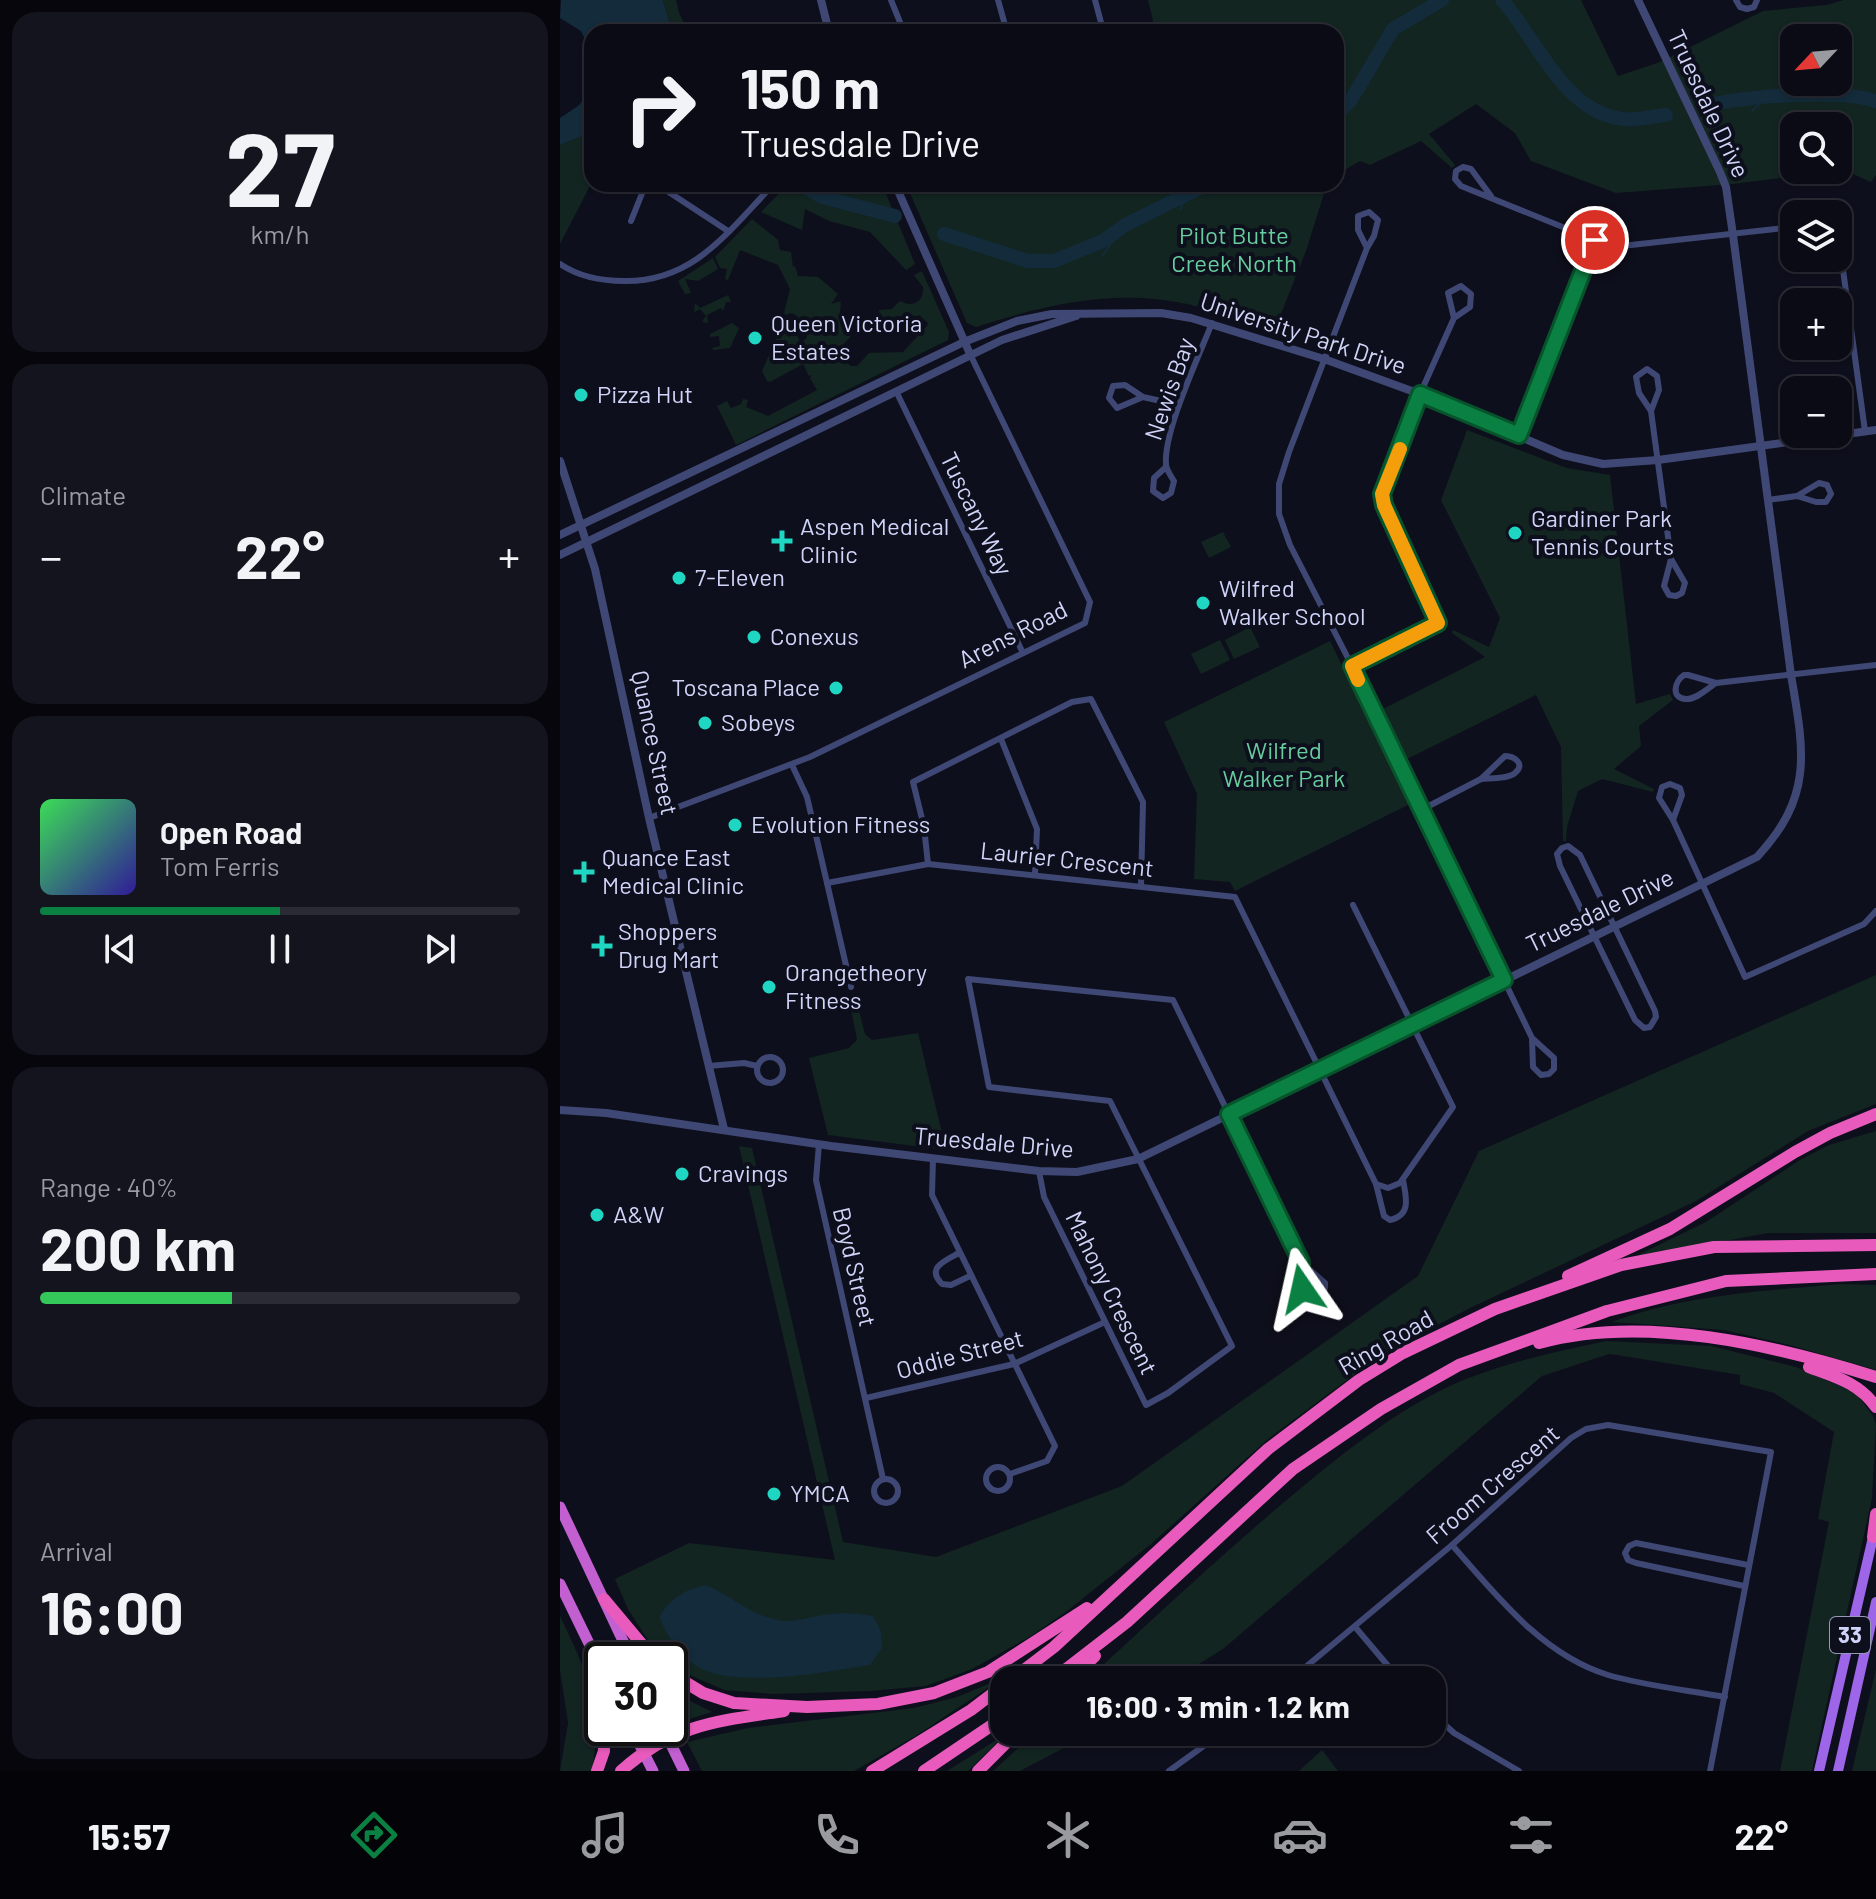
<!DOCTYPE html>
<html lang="en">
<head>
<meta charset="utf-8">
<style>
  body { margin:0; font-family:Barlow,sans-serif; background:#13141e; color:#f1f3f6; height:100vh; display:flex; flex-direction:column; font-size:30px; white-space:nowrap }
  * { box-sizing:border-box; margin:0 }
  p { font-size:26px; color:#999ba0 }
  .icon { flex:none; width:44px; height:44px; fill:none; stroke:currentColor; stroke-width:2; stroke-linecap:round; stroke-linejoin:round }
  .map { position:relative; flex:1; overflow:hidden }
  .details { display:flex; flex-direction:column; gap:12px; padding:12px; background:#06060c; width:560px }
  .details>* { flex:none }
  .hud { position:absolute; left:24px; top:24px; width:760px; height:168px; border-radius:24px; box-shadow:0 2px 6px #0004,0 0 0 2px #2a2b34; background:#0a0b15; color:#f1f3f6; overflow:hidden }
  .needle { width:52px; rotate:244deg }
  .buttons { position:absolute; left:1220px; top:24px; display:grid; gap:16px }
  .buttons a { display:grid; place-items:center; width:72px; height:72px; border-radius:16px; background:#0a0b15; box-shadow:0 2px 6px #0004,0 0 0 2px #2a2b34; font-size:40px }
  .speed { position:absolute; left:24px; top:1642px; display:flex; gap:16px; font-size:40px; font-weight:700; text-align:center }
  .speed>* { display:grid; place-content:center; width:104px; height:104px; border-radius:50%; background:#0a0b15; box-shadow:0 2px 6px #0004,0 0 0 2px #2a2b34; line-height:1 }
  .speed .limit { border:4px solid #111; border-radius:12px; background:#fff; color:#111 }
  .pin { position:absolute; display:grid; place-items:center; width:68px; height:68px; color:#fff; margin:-34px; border:4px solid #fff; border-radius:50%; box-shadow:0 2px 8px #0007 }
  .me { position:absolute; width:88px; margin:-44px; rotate:349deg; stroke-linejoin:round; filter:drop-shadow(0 0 6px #0008) }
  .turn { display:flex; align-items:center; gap:28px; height:168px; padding:0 24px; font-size:36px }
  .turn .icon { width:104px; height:104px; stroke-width:2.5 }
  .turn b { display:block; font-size:56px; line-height:68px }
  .big { font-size:60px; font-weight:700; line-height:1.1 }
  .details .card { flex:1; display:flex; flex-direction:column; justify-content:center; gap:12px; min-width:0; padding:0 28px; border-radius:24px; background:#13141e }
  .details .dial { align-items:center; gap:0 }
  .dial b { font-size:104px; line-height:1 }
  .song { display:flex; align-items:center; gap:24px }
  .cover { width:96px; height:96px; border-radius:12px; background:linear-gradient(135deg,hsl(130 70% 55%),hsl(250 70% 35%)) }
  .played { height:8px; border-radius:4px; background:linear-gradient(90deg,#0b8043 50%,#2a2b34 50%) }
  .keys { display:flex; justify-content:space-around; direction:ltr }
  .heat { display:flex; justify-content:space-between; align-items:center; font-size:44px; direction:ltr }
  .charge { height:12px; border-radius:6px; background:linear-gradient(90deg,#34c759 40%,#2a2b34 0) }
  .trip { position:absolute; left:430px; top:1666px; width:456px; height:80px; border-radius:24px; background:#0a0b15; box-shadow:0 2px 6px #0004,0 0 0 2px #2a2b34; font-weight:700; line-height:80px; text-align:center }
  .tab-bar { display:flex; height:128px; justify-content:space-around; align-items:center; background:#040408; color:#999ba0 }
  .tab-bar .icon { width:56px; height:56px }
  .tab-bar .selected { color:#0b8043 }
  .tab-bar b { font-size:36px; color:#f1f3f6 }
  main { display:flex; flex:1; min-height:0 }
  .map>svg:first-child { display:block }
</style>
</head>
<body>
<main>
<section class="details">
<div class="card dial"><b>27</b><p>km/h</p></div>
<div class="card"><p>Climate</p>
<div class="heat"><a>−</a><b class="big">22°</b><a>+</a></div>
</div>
<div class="card">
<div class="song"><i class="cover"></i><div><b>Open Road</b><p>Tom Ferris</p></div></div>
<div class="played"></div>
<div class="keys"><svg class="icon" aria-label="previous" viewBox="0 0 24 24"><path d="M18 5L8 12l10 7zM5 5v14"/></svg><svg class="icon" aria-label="pause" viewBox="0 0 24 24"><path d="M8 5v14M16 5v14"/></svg><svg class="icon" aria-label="next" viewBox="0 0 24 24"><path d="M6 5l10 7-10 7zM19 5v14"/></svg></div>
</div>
<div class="card"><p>Range · 40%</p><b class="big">200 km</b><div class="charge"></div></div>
<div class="card"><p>Arrival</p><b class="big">16:00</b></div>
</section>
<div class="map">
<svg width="1316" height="1771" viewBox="0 0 1316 1771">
  <rect width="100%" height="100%" fill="#0e0f1c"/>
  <g fill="#122520" fill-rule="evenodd">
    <polygon points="103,0 116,0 119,13 129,32 112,32"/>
    <path d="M588 0H1021L1058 76 1100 62 1203 11 1266 5 1284 0H1316V175L1311 182 1284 170 1173 184 1056 193 971 161 955 133 916 104 869 134 895 165 892 168 861 141 810 165 800 161 776 175V32H589L593 20ZM1234 38H1278V82H1234ZM1234 126H1278V170H1234Z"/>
    <polygon points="32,132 32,182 0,244 0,145"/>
    <polygon points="228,184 322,184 355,264 346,270 310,232 269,221 245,209 242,230 201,212"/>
    <path d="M401 184H767L746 251 713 334C685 324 656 310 627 304 555 288 484 305 416 327L407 323 350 193Z"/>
    <path d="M192 219 218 240 220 250 231 252 233 267 235 266 238 276 258 277 278 294 271 304 281 301 280 314 285 319 291 320V336L275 354 283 364 286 362 291 366H297L309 353 343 352 367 326 368 323 359 315 356 317 347 312 332 326H322L319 310 332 309 340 301C353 308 364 302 363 287L354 275 362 271 389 332 388 340 176 445 157 406 167 401 171 408 181 404 183 399 188 400 186 407 208 416 257 390 250 378 252 375 249 376 243 364 210 382 207 381 202 371 218 335 224 333 229 337 236 333 241 344 247 337 245 328H241L237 332 232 329 236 315 231 313 226 315 224 313 230 289 218 265 180 250 168 280 165 279 167 269 160 268 155 257Z"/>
    <polygon points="153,258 158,269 138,281 125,279 131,293 125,294 118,281"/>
    <polygon points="168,295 171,302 166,302 163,311 161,308 147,315 148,323 142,322 146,316 140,309 134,312 135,303 140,308"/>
    <polygon points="172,323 179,328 170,348 153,350 152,348 160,346 159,336 150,337 150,334"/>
    <polygon points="907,430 1007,468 1050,475 1076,704 1110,694 1113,700 1079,726 1081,746 1054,769 1094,789 1093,792 1042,779 1018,791 1007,827 1006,841 1003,841 1001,747 976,695 845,760 821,710 925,657 892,633 893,630 929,647 940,618 881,500"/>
    <polygon points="663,532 671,547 649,558 641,542"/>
    <polygon points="690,627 700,647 674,659 665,640"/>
    <polygon points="660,640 670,660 641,674 631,654"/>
    <polygon points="770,641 850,804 675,891 670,882 634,879 637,794 604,722"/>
    <polygon points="1316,975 1316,1104 1248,1131 1136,1201 908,1309 832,1349 791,1377 708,1439 591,1544 507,1611 471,1636 412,1669 366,1686 311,1691 213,1694 164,1690 125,1673 91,1645 68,1609 55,1579 129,1543 275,1560 179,1146 192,1148 283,1542 376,1557 562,1486 858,1276 919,1151"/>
    <polygon points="298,1007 305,1034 312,1040 358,1033 386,1150 268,1135 249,1058 289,1048 297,1040 291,1009"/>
    <polygon points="1316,1131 1316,1233 1208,1233 1079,1257 1080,1254 1146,1222 1240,1160 1269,1145"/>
    <path d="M1281 1284 1316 1285V1370L1226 1344 1164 1330 1052 1322C1124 1295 1204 1291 1281 1284Z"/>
    <path d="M1046 1341 1151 1346 1236 1367 1296 1393 1313 1416 1316 1425 1312 1498 1252 1771H1220L1269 1522 1258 1519 1274 1432 1214 1393 1180 1384V1375L1057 1355 1049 1354 982 1376 663 1649 613 1680H527C595 1617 663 1553 735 1493 787 1450 842 1405 906 1379 952 1361 998 1351 1046 1341Z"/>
    <path d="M0 1616C27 1673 44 1707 32 1771H0L8 1723 0 1670Z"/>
    <polygon points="1316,1669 1316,1771 1292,1771"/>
    <polygon points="443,1678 354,1737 294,1771 142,1771 127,1742 188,1728 354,1708 397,1697"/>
    <polygon points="110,1691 152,1712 120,1722 110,1703"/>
    <polygon points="476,1732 534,1732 460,1771 433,1771"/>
    <polygon points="446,1734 408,1771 387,1771"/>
    <polygon points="762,1750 778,1771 739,1771"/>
  </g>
  <g fill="#132b3b">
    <polygon points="1,0 103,0 112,32 32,32 32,54 21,31 0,18"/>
    <polygon points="32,90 32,132 0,145 0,118 18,106"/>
    <path d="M146 1585C170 1595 188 1613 213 1619 231 1624 245 1618 263 1615 280 1612 296 1613 313 1616L321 1631 322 1648 310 1665C265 1672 183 1688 142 1669 121 1659 108 1637 99 1617 112 1597 124 1590 146 1585Z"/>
  </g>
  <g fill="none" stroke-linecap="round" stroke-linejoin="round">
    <g stroke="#132b3b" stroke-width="2">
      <polyline points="1207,90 1212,96"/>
      <polyline points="1192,111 1207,97"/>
      <polyline points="639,184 644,186"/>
      <polyline points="236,192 253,191"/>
      <polyline points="621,209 626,195"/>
      <polyline points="542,256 565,225"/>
    </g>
    <g stroke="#132b3b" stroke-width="14">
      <path d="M942 0C977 39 1003 112 1063 119 1076 121 1092 116 1106 115"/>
      <path d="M1153 104C1193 96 1278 89 1316 101"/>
      <polyline points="776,115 791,100 833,29 882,0"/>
      <polyline points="240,184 262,197 335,216"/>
      <polyline points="384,234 468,261 494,261 543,241 565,225 648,184"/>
    </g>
    <g stroke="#3f4875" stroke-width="6">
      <polyline points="331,0 344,32"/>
      <polyline points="438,0 447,32"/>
      <polyline points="1176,0 1180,7 1187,9 1194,7 1197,0"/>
      <polyline points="516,32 543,30 535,0"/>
      <polyline points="931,196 911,169 903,167 896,171 895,179 901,186 1035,240"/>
      <polyline points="71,221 83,191 98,185 168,231"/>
      <polyline points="1278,233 1305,431"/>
      <polyline points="807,248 798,230 798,216 809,212 818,220 814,236 807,248 729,452 719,484 719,514 730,545 792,666 972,1038"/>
      <path d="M0 264C19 277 41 281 64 281 135 282 169 230 214 184"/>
      <polyline points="336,391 463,653"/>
      <polyline points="583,397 557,408 549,398 553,386 565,385 583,397 619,405"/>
      <polyline points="1091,411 1099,390 1097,376 1087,369 1076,377 1079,393 1091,411 1111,559"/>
      <polyline points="959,435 1035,240 1062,246 1234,227"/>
      <path d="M606 467 594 478 593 491 603 498 611 493 614 481C611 476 607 471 606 465 603 432 639 356 652 323"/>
      <polyline points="1208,500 1237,496 1256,502 1266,502 1271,494 1267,485 1259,483 1237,496"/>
      <polygon points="1111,559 1125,583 1122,593 1116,596 1109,595 1104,586"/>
      <polyline points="792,666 878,623 824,505 822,494 860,394 894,318 910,307 911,294 901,286 888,293 894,318"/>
      <path d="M1124 675H1128L1156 683C1148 688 1136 700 1126 699 1110 698 1115 681 1124 675Z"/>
      <polyline points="1156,683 1316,665"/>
      <polyline points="441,739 477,829 475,874"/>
      <path d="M945 756C954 756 966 764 955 773 948 779 930 778 921 779Z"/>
      <polyline points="232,765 247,797 267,883 368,864 675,897 816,1184 828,1188 840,1183 893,1107 793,905"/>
      <polygon points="1110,784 1120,788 1122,795 1113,820 1099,798 1102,787"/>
      <polyline points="861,810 921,779"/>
      <polyline points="89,818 250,757 525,623 530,602 410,354"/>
      <polyline points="1113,820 1185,977 1304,924 1316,911"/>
      <polygon points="1008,846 1020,855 1095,1011 1096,1017 1090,1027 1084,1028 1075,1020 1000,866 997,854 1002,848"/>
      <polyline points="368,864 364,827 353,782 512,702 531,699 583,802 581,886"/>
      <polyline points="267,883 291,987"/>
      <polygon points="972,1038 994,1058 994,1069 989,1074 981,1075 973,1067"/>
      <circle cx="210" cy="1070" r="13"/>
      <polyline points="148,1066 184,1063 197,1066"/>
      <polyline points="259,1144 256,1180 323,1479"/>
      <polyline points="373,1159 372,1195 495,1446 487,1461 450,1474"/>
      <path d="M479 1171 484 1197 586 1405 608 1393 672 1346 550 1101 429 1087 408 979 613 1000 741 1262 743 1292 752 1298C761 1297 766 1292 765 1283L741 1262"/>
      <path d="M816 1184 824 1216 830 1220C852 1215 846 1197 843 1180"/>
      <path d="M399 1253C384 1261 366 1268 382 1284L391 1285 410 1276"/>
      <polyline points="306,1398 454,1364 545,1322"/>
      <circle cx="438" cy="1479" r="12"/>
      <circle cx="326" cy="1491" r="12"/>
      <path d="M892 1545C936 1595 982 1655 1048 1675 1086 1686 1127 1690 1165 1697"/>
      <polyline points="1184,1586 1076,1563 1068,1560 1065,1553 1069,1546 1076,1543 1188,1565"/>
      <polyline points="796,1628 840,1680"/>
      <polyline points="730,1680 892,1545 1011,1438 1026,1429 1048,1425 1211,1452 1150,1771"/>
      <polyline points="872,1713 894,1733 959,1771"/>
      <polyline points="609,1771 663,1732"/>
    </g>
    <g stroke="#3f4875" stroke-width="8">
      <polyline points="261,0 269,32"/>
      <polyline points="335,184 410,354"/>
      <polyline points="0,461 35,569 89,818 164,1129"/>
      <polyline points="0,535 404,342 457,321 492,314 601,313 631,318 764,359 860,394 1003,455 1043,464 1098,460 1316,430"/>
      <polyline points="0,555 442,340 516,316"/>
      <path d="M0 1110 46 1113 271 1146 479 1171 517 1172 578 1159 1197 857C1254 796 1244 751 1231 675L1173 235 1166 187 1160 172 1078 0"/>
    </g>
    <g stroke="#9d66e9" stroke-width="10">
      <polyline points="1259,1771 1314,1533"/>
      <polyline points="1278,1771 1316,1602"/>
    </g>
    <g stroke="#c260d2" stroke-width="11">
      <polyline points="0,1507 72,1660"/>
      <polyline points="0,1584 40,1666"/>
      <polyline points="71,1728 93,1771"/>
      <polyline points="103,1728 124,1771"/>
    </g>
    <g stroke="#e85bbc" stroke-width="12">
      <polyline points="1008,1276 1110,1229 1235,1152 1270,1133 1316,1114"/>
      <path d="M979 1343C1084 1314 1214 1345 1316 1377"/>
      <path d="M1249 1367C1276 1377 1299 1383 1316 1407"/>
      <polyline points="1313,1537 1316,1514"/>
      <polyline points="44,1599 95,1660"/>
      <polyline points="37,1659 42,1717"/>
      <polyline points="110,1673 143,1693 174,1703 247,1707 318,1704 374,1693 428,1672 527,1608"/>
      <polyline points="451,1680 494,1647 708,1449 799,1380 843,1353 935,1309 1061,1265 1154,1247 1316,1245"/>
      <polyline points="492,1680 567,1622 733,1469 821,1409 899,1365 1047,1311 1166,1281 1316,1274"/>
      <polyline points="510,1680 535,1656"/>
      <polyline points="37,1771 44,1751 43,1728"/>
      <path d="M61 1771C113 1724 158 1721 224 1711"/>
      <polyline points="312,1771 411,1710 444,1685"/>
      <polyline points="364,1771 444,1717"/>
      <polyline points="418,1771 457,1732"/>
    </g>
  </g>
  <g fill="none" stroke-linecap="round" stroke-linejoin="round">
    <defs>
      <polyline id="route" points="742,1289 741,1262 669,1114 944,980 792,666 878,623 824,505 822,494 860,394 959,435 1035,240"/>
    </defs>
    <use href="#route" stroke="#07532c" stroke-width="20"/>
    <use href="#route" stroke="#0b8043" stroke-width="14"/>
    <polyline stroke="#f59e0b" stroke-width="14" points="798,680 792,666 878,623 824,505 822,494 840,449"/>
  </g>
  <g fill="#1ed6c2" stroke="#0e0f1c" stroke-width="3">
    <circle cx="195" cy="338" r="8"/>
    <circle cx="21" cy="395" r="8"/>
    <circle cx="955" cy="533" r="8"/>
    <path d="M218 529h8v8h8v8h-8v8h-8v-8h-8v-8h8z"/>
    <circle cx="119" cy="578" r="8"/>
    <circle cx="643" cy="603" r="8"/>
    <circle cx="194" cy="637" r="8"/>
    <circle cx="276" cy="688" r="8"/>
    <circle cx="145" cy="723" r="8"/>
    <circle cx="175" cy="825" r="8"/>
    <path d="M20 860h8v8h8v8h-8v8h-8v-8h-8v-8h8z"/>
    <path d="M38 934h8v8h8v8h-8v8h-8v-8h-8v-8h8z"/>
    <circle cx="209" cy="987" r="8"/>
    <circle cx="122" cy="1174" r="8"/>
    <circle cx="37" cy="1215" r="8"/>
    <circle cx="214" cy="1494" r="8"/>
  </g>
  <g text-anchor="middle" stroke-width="8" stroke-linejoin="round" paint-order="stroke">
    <rect fill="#0e0f1c" stroke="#9699b6" stroke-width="2" x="1270" y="1617" width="40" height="36" rx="6"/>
    <g font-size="22" font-weight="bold" fill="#d0d4f8">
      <text x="1290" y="1643">33</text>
    </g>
    <g font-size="24" fill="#d0d4f8" stroke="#0e0f1c">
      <text transform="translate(1148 104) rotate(65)" y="8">Truesdale Drive</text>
      <text transform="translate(743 334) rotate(18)" y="8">University Park Drive</text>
      <text transform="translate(610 389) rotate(-71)" y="8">Newis Bay</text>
      <text transform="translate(416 514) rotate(64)" y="8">Tuscany Way</text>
      <text transform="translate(453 635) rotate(-27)" y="8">Arens Road</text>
      <text transform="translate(94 743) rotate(78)" y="8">Quance Street</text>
      <text transform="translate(507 860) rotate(6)" y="8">Laurier Crescent</text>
      <text transform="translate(1040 911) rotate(-26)" y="8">Truesdale Drive</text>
      <text transform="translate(434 1143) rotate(5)" y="8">Truesdale Drive</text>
      <text transform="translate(294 1267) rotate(77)" y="8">Boyd Street</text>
      <text transform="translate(551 1293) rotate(64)" y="8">Mahony Crescent</text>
      <text transform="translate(826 1343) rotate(-30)" y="8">Ring Road</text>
      <text transform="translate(400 1355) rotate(-15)" y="8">Oddie Street</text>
      <text transform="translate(933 1485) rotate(-41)" y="8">Froom Crescent</text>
    </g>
    <g font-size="24" fill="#67cd9e" stroke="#0e0f1c">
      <text x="674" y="244">Pilot Butte<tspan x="674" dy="28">Creek North</tspan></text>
      <text x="724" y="759">Wilfred<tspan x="724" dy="28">Walker Park</tspan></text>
    </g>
    <g font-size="24" fill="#d0d4f8" stroke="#0e0f1c" text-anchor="start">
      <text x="211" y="332">Queen Victoria<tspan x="211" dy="28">Estates</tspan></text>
      <text x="37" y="403">Pizza Hut</text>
      <text x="971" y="527">Gardiner Park<tspan x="971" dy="28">Tennis Courts</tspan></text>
      <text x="240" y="535">Aspen Medical<tspan x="240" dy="28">Clinic</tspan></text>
      <text x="135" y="586">7-Eleven</text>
      <text x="659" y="597">Wilfred<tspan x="659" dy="28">Walker School</tspan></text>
      <text x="210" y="645">Conexus</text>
      <text x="260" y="696" text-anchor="end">Toscana Place</text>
      <text x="161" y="731">Sobeys</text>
      <text x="191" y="833">Evolution Fitness</text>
      <text x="42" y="866">Quance East<tspan x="42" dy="28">Medical Clinic</tspan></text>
      <text x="58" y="940">Shoppers<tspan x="58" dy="28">Drug Mart</tspan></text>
      <text x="225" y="981">Orangetheory<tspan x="225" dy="28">Fitness</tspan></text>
      <text x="138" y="1182">Cravings</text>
      <text x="53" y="1223">A&amp;W</text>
      <text x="230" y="1502">YMCA</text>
    </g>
  </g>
</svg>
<div class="buttons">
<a><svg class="needle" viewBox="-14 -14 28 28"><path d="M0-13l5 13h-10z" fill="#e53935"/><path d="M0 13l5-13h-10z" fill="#999ba0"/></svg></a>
<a><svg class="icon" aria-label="search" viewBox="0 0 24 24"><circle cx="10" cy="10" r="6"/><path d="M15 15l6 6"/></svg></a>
<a><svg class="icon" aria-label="layers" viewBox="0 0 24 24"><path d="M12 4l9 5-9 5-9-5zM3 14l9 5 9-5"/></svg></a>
<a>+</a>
<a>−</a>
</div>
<div class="speed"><div class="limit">30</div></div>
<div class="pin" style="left:1035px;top:240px;background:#d93025"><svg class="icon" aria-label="arrive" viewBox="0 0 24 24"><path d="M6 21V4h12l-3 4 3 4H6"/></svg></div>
<svg class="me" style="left:742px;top:1289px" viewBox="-20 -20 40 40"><path d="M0-17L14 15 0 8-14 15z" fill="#0b8043" stroke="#fff" stroke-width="4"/></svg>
<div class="trip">16:00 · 3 min · 1.2 km</div>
<div class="hud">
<div class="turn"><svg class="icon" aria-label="right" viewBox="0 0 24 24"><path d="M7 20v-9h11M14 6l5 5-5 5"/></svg><div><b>150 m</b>Truesdale Drive</div></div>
</div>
</div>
</main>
<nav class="tab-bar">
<b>15:57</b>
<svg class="icon selected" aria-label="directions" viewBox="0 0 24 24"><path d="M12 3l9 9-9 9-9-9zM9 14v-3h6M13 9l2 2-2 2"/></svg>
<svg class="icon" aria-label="music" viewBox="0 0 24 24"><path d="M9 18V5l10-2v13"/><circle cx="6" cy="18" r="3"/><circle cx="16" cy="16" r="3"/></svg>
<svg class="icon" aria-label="phone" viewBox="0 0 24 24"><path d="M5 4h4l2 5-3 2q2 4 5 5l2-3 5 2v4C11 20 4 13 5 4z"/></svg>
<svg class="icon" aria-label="climate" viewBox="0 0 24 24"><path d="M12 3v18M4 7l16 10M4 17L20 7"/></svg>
<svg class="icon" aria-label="car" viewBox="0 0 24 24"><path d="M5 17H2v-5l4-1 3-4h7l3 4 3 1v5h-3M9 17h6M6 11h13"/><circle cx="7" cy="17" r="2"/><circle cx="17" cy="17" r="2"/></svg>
<svg class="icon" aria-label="filters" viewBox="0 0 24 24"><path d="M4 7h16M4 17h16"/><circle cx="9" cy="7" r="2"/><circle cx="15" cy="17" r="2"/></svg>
<b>22°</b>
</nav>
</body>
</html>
